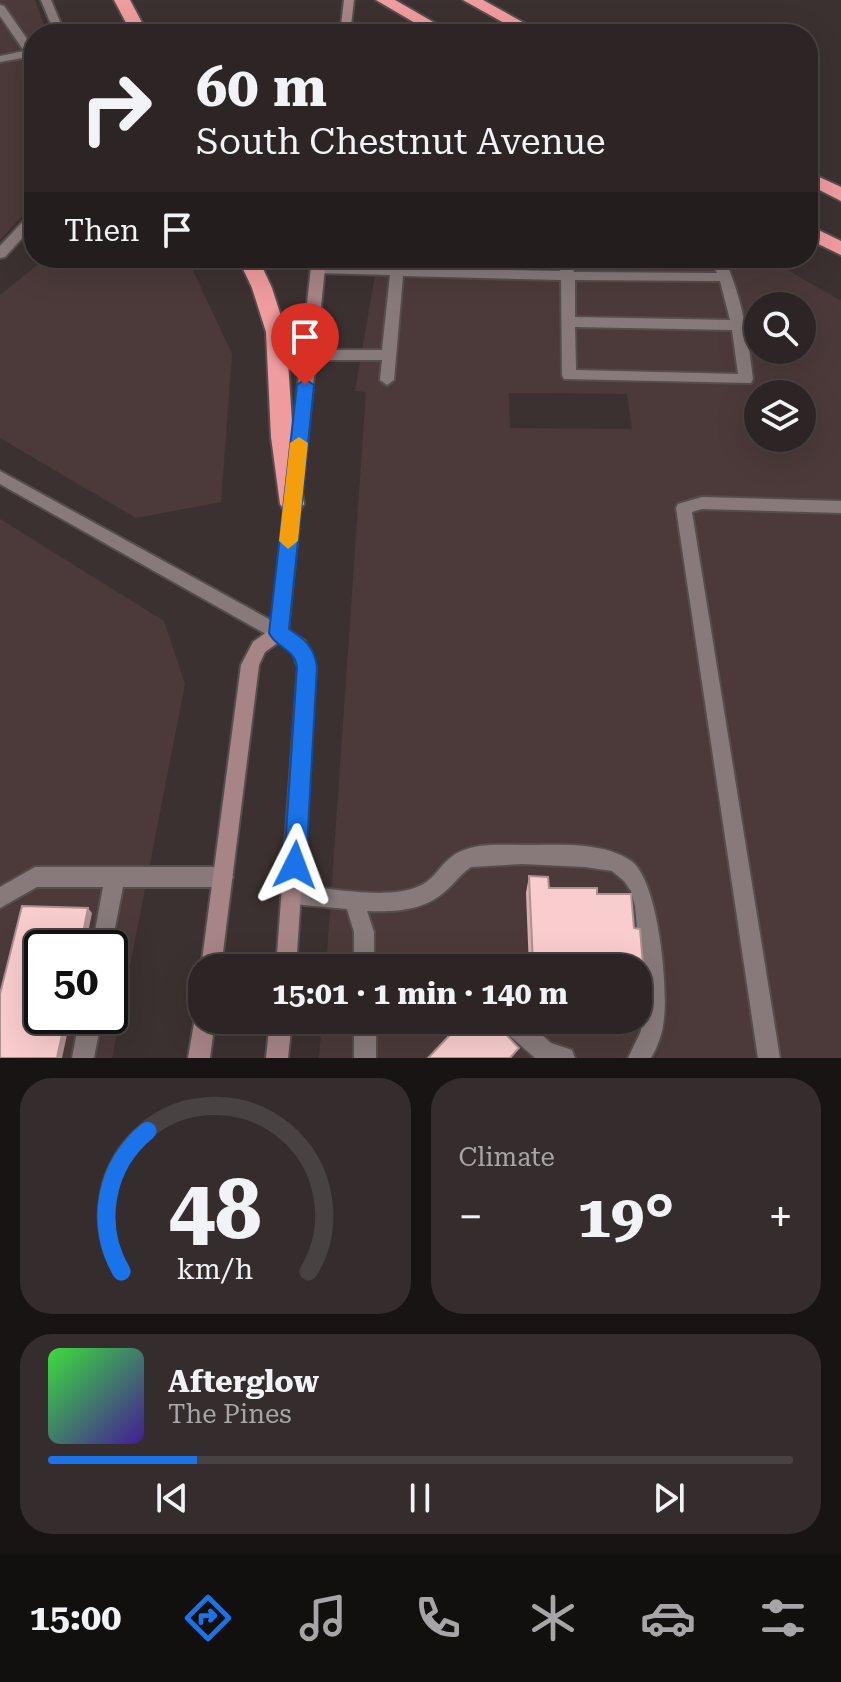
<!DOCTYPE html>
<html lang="en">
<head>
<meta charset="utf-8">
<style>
  body { margin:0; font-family:"Roboto Serif",serif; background:#352d2d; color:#f1f3f6; height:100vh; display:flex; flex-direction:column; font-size:30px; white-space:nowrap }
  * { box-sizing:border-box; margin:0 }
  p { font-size:26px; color:#a7a5a7 }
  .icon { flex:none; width:44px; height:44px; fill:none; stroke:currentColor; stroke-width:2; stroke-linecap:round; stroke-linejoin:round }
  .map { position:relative; height:1058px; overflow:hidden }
  .panel { display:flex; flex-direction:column; gap:20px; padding:20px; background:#191414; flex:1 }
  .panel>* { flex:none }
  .guide { position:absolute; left:24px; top:24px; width:794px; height:244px; border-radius:32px; box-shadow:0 8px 32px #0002,0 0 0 2px #484242; background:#2d2525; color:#f1f3f6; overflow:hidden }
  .controls { position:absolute; left:744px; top:292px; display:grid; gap:16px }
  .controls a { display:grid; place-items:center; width:72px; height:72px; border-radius:50%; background:#2d2525; box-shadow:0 8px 32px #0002,0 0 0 2px #484242; font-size:40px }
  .speed { position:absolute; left:24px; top:930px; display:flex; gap:16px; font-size:40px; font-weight:700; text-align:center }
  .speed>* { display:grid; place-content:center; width:104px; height:104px; border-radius:50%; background:#2d2525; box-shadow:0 8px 32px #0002,0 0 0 2px #484242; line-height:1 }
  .speed .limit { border:4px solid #111; border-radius:12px; background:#fff; color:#111 }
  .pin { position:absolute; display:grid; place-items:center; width:68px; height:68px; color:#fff; margin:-82px -34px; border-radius:50% 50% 50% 0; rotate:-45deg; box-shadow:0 0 8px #0007 }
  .pin .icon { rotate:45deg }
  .me { position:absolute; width:88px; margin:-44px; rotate:3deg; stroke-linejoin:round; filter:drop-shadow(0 0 6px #0008) }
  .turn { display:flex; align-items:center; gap:28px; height:168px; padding:0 40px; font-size:36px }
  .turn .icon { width:104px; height:104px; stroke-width:2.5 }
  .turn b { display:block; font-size:56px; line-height:68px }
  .then { display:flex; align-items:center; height:76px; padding:0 40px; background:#0003; gap:16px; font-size:30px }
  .big { font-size:60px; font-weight:700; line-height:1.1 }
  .panel .widget { flex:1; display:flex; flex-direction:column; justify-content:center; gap:12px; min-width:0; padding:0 28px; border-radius:32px; background:#352d2d }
  .panel .dial { align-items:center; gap:0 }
  .dial svg { height:208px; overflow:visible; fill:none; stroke:#484242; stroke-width:7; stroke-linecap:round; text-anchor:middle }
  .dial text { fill:#f1f3f6; stroke:none }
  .song { display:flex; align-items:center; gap:24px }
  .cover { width:96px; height:96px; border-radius:12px; background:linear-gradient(135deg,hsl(120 70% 55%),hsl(260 70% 35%)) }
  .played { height:8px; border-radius:4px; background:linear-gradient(90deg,#1a73e8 20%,#484242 20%) }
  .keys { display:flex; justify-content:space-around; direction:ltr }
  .heat { display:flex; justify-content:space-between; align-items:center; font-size:44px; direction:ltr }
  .panel .tiles { flex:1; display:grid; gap:20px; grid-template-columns:1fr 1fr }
  .widget:last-child { grid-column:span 2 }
  .trip { position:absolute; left:188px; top:954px; width:464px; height:80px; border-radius:32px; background:#2d2525; box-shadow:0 8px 32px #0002,0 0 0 2px #484242; font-weight:700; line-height:80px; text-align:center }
  .tabs { display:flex; height:128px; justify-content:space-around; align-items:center; background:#120f0f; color:#a7a5a7 }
  .tabs .icon { width:56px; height:56px }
  .tabs .selected { color:#1a73e8 }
  .tabs b { font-size:36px; color:#f1f3f6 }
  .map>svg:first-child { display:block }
</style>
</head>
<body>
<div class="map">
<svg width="841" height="1058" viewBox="0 0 841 1058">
  <rect width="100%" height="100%" fill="#3c3131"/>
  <g fill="#4c3a3a" fill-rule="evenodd">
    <polygon points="0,0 35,0 47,34 34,34 34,203 0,240"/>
    <polygon points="46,258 187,258 232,354 221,502 136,518 0,438 0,295"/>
    <path d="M378 258H767L841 301V1058H319L322 1020H638V968H326L366 392 355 391ZM758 306H802V350H758ZM509 393 627 394 632 429 510 428ZM758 394H802V438H758Z"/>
    <path d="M0 519 164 621 185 684 112 1058H0ZM42 948H110V1016H42Z"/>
  </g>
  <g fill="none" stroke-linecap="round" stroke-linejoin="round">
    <defs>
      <g id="service">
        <polygon points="0,5 4,6 34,49 34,56 0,62 0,56 24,51 0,16"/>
        <path d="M557 258H571L574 272 717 273 710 258H724C742 297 748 336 753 379L751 383 564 379 562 375 561 280 403 276 394 380 387 385 380 380 382 360H309L302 355 309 350H382L390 275 318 273 313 272V266L560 271ZM575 280 720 281 730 320 575 317ZM575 327 732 330 738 374 576 370Z"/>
        <polygon points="702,497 841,501 841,513 702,509 692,512 780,1058 758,1058 676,508 678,504"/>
        <path d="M522 845C555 845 601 841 630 860 658 878 668 985 664 1018 663 1032 658 1046 651 1058H628L641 1031 644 1002 635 906 631 891 624 881 612 871 585 867 522 864 471 867C459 875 453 886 442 894 421 911 393 912 367 911L374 932V968H354V932L347 909 293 904 286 901 283 894 286 887 293 884C327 888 386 900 417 887 432 882 438 868 450 858 469 842 498 845 522 845Z"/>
        <polygon points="35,867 223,867 230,870 233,877 230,884 223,887 123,887 110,953 110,948 92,948 103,887 37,887 0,908 0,887"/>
        <polygon points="80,1016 102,1016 94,1058 72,1058"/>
        <rect x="354" y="1020" width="22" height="38"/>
        <polygon points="498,1020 525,1020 551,1043 572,1050 575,1058 535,1058 501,1028"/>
      </g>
      <g id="minor">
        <polygon points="41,0 51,0 65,34 55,34"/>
        <polygon points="34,213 34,225 5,257 0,258 0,246 30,214"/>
        <polygon points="0,471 285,628 288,633 285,638 279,640 273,638 0,484"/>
      </g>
      <g id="secondary">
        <polygon points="344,0 354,0 350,34 340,34"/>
        <polygon points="312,258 326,258 288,630 305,641 316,667 296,968 276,968 298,667 292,651 279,642 265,652 259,665 221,968 202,968 202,971 201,968 241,665 253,642 271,629"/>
        <polygon points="202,1010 202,1020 215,1020 210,1058 188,1058 196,1012"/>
        <polygon points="270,1020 292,1020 288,1058 266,1058"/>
      </g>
      <g id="motorway">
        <polygon points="114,0 130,0 148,34 132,34"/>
        <polygon points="376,0 395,0 454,34 434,34"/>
        <polygon points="463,0 483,0 544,34 524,34"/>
        <polygon points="808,172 841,187 841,201 808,184"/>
        <polygon points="808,225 841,241 841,255 808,239"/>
        <polygon points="238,258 258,258 272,288 286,332 293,437 304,504 300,510 292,513 284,510 280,504 271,437 266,332 252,288"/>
      </g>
    </defs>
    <use href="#service" stroke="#564d4d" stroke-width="4"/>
    <use href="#minor" stroke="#564d4d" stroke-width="4"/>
    <use href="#secondary" stroke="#564d4d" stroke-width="4"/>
    <use href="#motorway" stroke="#564d4d" stroke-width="4"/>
    <use href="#service" fill="#887a7a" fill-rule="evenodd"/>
    <use href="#minor" fill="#887a7a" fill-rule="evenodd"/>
    <use href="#secondary" fill="#a78485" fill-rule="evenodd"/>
    <use href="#motorway" fill="#ef9c9e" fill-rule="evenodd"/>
  </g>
  <polygon fill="#d6b0b0" points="529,876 549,888 597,894 634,928 645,988 638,1002 638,968 529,968 526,893"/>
  <g fill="#ae9090">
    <polygon points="88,908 92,913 85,948 80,948"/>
    <polygon points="66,1016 71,1016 62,1058 57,1058"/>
  </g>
  <g fill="#f9cdcd" stroke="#ae9090" stroke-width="2">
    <polygon points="529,876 548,877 549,888 597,888 597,894 631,894 634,928 640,929 645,988 638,988 638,968 537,968 533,964"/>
    <polygon points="22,906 88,908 80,948 42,948 42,1016 66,1016 57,1058 0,1058 0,994"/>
    <polygon points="464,1020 492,1020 519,1048 510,1058 428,1058"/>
  </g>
  <path fill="#1a73e8" stroke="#114b97" stroke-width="2" d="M305 379 314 385 289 629C306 640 314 647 317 667L306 865 303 873 295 876 287 873 284 865 297 667C294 648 277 649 269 633L297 385Z"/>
  <polygon fill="#f59e0b" points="299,437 308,443 298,541 288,549 279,541 290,443"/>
</svg>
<div class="controls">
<a><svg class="icon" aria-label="search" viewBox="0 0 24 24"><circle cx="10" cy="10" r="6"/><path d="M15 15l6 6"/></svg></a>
<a><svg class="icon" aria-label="layers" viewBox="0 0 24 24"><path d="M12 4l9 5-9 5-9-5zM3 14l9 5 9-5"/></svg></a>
</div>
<div class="speed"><div class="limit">50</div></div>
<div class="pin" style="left:305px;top:385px;background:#d93025"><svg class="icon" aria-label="arrive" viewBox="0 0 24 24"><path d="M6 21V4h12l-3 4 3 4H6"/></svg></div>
<svg class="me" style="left:295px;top:865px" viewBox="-20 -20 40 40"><path d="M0-17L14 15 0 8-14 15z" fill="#1a73e8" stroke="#fff" stroke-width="4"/></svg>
<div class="trip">15:01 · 1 min · 140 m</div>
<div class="guide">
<div class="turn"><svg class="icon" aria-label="right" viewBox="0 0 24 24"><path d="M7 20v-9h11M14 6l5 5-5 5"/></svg><div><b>60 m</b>South Chestnut Avenue</div></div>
<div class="then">Then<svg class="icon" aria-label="arrive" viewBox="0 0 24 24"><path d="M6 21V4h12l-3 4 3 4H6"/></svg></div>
</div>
</div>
<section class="panel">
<div class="tiles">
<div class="widget dial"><svg viewBox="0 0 100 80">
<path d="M14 69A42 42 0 1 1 86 69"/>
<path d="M14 69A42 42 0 0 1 24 15" stroke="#1a73e8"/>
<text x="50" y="56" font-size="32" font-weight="700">48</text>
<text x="50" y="72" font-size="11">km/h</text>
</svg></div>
<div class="widget"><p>Climate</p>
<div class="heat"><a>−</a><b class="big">19°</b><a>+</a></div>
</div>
<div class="widget">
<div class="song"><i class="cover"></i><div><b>Afterglow</b><p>The Pines</p></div></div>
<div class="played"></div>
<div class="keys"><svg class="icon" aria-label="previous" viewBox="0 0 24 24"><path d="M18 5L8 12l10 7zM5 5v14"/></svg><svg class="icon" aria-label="pause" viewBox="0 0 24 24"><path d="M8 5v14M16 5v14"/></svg><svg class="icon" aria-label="next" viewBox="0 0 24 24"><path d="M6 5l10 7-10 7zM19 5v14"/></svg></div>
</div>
</div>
</section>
<nav class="tabs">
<b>15:00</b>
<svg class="icon selected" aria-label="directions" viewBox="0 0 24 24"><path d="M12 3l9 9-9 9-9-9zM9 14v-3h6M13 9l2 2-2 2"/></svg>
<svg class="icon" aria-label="music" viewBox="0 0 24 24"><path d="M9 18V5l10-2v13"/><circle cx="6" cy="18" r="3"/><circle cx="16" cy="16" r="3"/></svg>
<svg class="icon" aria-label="phone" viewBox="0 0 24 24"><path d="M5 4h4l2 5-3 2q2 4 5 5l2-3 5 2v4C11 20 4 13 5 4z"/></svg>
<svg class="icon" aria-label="climate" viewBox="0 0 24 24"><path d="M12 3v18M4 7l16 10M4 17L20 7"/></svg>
<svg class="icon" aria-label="car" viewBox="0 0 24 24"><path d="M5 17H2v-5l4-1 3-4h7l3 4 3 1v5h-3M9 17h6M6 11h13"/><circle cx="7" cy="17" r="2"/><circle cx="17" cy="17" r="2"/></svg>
<svg class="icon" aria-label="filters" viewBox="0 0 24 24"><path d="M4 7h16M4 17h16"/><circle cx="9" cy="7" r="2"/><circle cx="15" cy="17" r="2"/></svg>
</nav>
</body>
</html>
